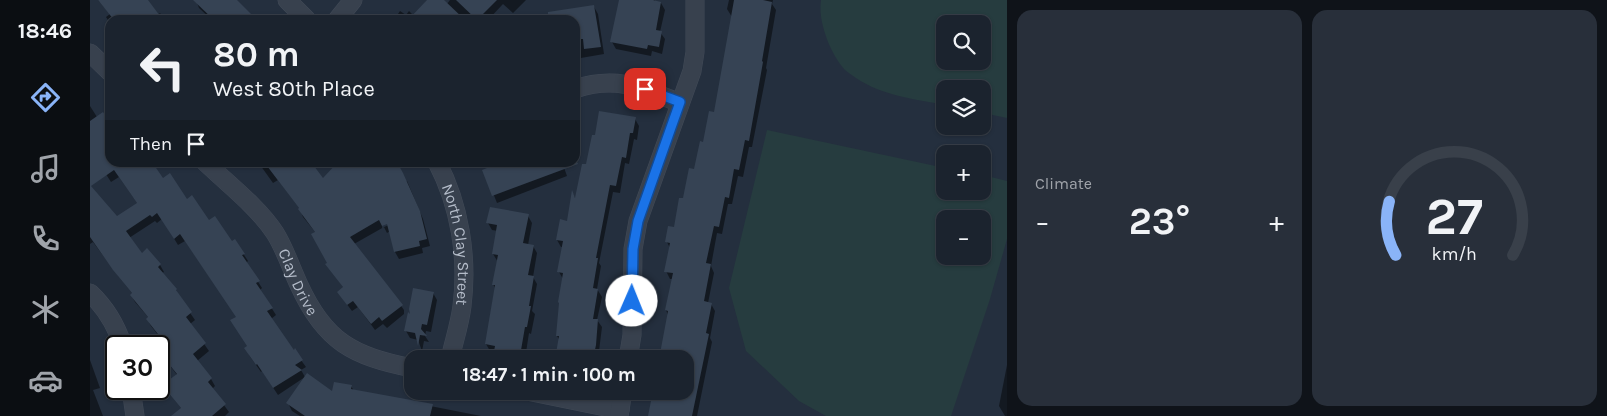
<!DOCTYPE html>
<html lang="en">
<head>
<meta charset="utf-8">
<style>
  body { margin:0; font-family:Karla,sans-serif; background:#282f3a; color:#f1f3f6; height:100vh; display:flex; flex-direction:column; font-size:19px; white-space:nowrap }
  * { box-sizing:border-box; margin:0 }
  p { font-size:16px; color:#a0a4aa }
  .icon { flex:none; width:28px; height:28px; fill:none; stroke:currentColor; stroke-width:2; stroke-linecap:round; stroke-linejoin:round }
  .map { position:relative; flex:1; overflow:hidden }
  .side { display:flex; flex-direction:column; gap:10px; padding:10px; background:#0f1319; width:600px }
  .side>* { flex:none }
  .top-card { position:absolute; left:15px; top:15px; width:475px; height:152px; border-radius:15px; box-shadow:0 1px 4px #0004,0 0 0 1px #39404a; background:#1b232e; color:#f1f3f6; overflow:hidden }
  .controls { position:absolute; left:846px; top:15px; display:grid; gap:10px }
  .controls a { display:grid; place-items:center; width:55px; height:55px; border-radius:10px; background:#1b232e; box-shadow:0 1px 4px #0004,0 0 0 1px #39404a; font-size:25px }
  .speed { position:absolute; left:15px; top:335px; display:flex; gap:10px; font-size:25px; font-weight:700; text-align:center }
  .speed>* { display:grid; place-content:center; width:65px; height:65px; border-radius:50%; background:#1b232e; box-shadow:0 1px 4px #0004,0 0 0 1px #39404a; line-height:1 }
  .speed .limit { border:2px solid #111; border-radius:8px; background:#fff; color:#111 }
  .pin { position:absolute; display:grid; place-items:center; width:42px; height:42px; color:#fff; margin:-21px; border-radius:10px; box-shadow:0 2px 8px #0006 }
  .me { position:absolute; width:55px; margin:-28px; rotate:1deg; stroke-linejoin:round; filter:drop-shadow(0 0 4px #0008) }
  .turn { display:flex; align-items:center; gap:18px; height:105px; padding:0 25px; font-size:22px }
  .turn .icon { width:65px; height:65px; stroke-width:2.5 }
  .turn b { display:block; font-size:35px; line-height:42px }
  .then { display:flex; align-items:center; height:48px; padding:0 25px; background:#0003; gap:10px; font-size:19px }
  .big { font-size:38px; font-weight:700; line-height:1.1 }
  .side .card { flex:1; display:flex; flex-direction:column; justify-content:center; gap:8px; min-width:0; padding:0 18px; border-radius:15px; background:#282f3a }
  .side .dial { align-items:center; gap:0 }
  .dial svg { height:130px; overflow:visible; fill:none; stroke:#39404a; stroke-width:7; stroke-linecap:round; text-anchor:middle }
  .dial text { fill:#f1f3f6; stroke:none }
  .heat { display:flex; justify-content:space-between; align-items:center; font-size:28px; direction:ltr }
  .side .tiles { flex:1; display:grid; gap:10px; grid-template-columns:repeat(2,1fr) }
  .trip { position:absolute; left:314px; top:350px; width:290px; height:50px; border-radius:15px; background:#1b232e; box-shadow:0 1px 4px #0004,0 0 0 1px #39404a; font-weight:700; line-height:50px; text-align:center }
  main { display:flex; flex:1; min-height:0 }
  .tab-bar { display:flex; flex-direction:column; width:90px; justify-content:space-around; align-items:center; background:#0b0e12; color:#a0a4aa }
  .tab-bar .icon { width:35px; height:35px }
  .tab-bar .on { color:#8ab4f8 }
  .tab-bar b { font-size:22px; color:#f1f3f6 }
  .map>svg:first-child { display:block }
</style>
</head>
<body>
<main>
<nav class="tab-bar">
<b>18:46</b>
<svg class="icon on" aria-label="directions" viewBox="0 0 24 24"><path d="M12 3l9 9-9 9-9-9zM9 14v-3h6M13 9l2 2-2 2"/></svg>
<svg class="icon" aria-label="music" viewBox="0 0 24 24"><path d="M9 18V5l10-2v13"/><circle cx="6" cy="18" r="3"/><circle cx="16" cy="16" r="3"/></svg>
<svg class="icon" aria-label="phone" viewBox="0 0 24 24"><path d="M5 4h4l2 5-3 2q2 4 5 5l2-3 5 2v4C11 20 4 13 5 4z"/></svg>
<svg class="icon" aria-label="climate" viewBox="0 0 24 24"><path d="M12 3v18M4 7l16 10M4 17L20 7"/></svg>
<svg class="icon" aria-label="car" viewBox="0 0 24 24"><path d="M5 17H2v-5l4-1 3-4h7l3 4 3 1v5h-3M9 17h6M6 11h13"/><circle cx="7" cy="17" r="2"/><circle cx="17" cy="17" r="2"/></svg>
</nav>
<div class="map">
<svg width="917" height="416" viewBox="0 0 917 416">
  <rect width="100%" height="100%" fill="#242f3e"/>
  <g fill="#263c3f" fill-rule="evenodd">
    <path d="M731 0H917V118L893 113 892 89H855V105C824 99 793 96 766 78 762 75 757 72 754 69 747 61 742 51 738 42 733 28 729 15 731 0ZM855 24H892V61H855Z"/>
    <path d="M677 130 855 168V191H892L893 175 917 181V239L900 299 861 416H736L709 401 656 351 639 288ZM855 219H892V256H855Z"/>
  </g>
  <g fill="#0007" fill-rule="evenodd">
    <polygon points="8,0 56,0 68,15 70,13 75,20 20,20 20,23 16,17 20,14"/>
    <polygon points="106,0 145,0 166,20 122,20 109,8"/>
    <polygon points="339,0 352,0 357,4 360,0 436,0 423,13 413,4 398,20 385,20 379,15 374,20 304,20 310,11 316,15 319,11 324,16"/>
    <polygon points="530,0 565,0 565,2 571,3 575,10 570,32 575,39 572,54 562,51 561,56 526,49 522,42"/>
    <polygon points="639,0 683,0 682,4 686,10 676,68 677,70 662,147 659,147 653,177 648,176 642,204 638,204 632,234 627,233 621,266 624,273 618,303 621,304 625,311 620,338 622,342 607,416 559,416 595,391 595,359 576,310 583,279 580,279 576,271 580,248 577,242 585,228 625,114 642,17 637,9"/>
    <polygon points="504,7 508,14 514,54 485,59 485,20 450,20 474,11"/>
    <polygon points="0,106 7,117 20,124 20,162 73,180 142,243 145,241 158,261 156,263 172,288 170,290 186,315 181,319 216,367 211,370 215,377 188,395 172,371 171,372 159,355 158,347 147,317 95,241 88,245 72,219 67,223 65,221 39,238 51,255 70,265 74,272 72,273 86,290 89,297 105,320 100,324 119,351 107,361 121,379 125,386 122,389 139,412 135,416 83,416 92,409 78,392 87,375 69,351 75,344 61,326 57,319 59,318 45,302 41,295 43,294 29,277 3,242 0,244 0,187 26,218 48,204 29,177 21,182 3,154 0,155"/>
    <polygon points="545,119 549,126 547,140 544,139 539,164 535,163 530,193 523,192 509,263 511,266 507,289 512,297 507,320 512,327 508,359 467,359 470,341 467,336 473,279 469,272 473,247 471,247 467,240 478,222 483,194 486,200 497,166"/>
    <path d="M168 162H212L233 180 317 181 333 219 340 246 332 248 333 253 309 259 305 252 300 231 297 233 294 227 264 244 309 303 314 310V314L297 328 293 324 285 330 268 307 262 311 253 299 254 288 237 264 239 263 226 233 213 217 210 209 188 180 183 183ZM302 220 303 223 292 228V225Z"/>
    <polygon points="472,162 477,176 407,203 394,170"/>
    <polygon points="438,216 442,223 438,245 443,246 447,253 443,277 447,284 442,311 445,314 441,334 439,333 435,359 415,359 410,358 406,352 400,351 396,344 405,288 403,284 408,262 403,254 408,231 402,230 398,223"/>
    <polygon points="343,293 347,300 341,332 336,331 335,336 339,342 334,341 332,351 328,340 320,338 316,331 322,320"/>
    <polygon points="0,360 10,388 3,390 13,416 0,416"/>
    <polygon points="917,365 917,416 915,416 909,406"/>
    <polygon points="261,386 264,391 391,416 210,416 202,411 198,403 243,393"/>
  </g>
  <g fill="#364354" fill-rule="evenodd">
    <polygon points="8,0 58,0 73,20 24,20"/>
    <polygon points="103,0 147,0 167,20 124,20"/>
    <polygon points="337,0 354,0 375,20 318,20"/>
    <polygon points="366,0 407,0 387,20"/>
    <polygon points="529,0 563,0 571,2 566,30 572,31 569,47 558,45 557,49 520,42"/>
    <polygon points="644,0 673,0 682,2 672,61 673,62 659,141 655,140 649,170 644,169 639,198 635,197 629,227 624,226 616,263 621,264 614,301 622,303 616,333 619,334 602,416 558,416 563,391 595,391 595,359 569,359 578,311 575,310 583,273 574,272 580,243 575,242 578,226 584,227 589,198 593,198 599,168 604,169 610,141 613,142 619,111 624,112"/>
    <polygon points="504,5 511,47 494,49 493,39 488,39 485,20 458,20 458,12"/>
    <polygon points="509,111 546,117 543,133 540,133 536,158 532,157 526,186 520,185 506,258 508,258 503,288 508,289 503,319 508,319 506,345 503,359 465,359 469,336 466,336 469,303 468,302 473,273 467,272 473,241 466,240 470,219 477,221 482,190 485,198 492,164 496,164 502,135 505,135"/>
    <path d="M13 112 20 122V162H62L73 178 80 173 97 199 102 195 119 220 125 216 142 241 145 239 155 254 152 255 170 281 166 283 183 308 177 311 204 350 205 348 213 360 205 365 212 370 183 388 167 364 166 365 154 348 157 346 140 320 146 317 90 234 84 239 67 213 62 217 60 215 36 231 52 253 57 248 71 264 68 267 87 289 86 290 102 312 96 317 116 343 103 354 122 378 118 382 136 404 122 416H81L91 408 72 385 87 374 69 352V348L75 343 56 319 58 317 40 295 42 293 23 270 0 237V121ZM24 170 47 203 27 216 1 186Z"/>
    <polygon points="174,162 221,162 233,178 248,162 307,162 313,173 330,211 337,239 329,241 330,246 304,252 297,224 292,226 289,220 260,237 313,305 292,321 289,317 281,324 263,301 257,305 247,292 253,287 235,264 237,263 221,234 225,232 208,209 209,208"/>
    <polygon points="395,162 487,162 488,164 402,196 392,170 397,168"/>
    <polygon points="400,207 439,214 433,243 444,245 438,275 444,276 439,306 441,306 437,327 435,327 430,356 404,351 405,346 395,344 405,285 402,285 408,255 402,254 407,225 396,223"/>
    <polygon points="323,288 344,292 337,325 332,324 331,329 337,336 330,335 328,346 325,333 314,331 318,312 320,314 319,309"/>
    <polygon points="217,373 242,391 244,382 262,385 261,389 343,404 340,416 215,416 196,403"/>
  </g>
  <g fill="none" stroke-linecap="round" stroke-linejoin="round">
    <defs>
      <g id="minor">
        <polyline points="197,0 217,20"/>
        <polyline points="247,20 263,0"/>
        <polyline points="0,53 20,72"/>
        <path d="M485 89C527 75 552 88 590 103"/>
        <path id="s1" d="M115 162C138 184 168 207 185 233 195 249 201 268 209 285 235 342 263 356 322 368"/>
        <path id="s2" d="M347 162C370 206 378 257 372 306 370 323 364 341 360 359"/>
        <path d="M0 293C16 308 26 325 33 346"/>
        <polyline points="538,359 542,335 543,249 548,221 602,71 605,52 605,0"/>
        <polyline points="41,389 45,416"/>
        <polyline points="437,391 530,410"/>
        <polyline points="529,416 533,391"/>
      </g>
    </defs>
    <use href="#minor" stroke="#414a57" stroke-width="19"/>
    <use href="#minor" stroke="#38414e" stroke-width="18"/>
  </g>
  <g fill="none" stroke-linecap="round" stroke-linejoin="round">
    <defs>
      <polyline id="route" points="542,301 543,249 548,221 590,102 555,89"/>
    </defs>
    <use href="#route" stroke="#114b97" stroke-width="12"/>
    <use href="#route" stroke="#1a73e8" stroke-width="9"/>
  </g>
  <g text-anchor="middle" stroke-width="5" stroke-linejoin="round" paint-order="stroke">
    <g font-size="16" fill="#b4bcc9" stroke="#1d2633">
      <text dy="6" stroke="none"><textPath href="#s2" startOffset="86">North Clay Street</textPath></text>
      <text dy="6" stroke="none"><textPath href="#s1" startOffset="154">Clay Drive</textPath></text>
    </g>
  </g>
</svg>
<div class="controls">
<a><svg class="icon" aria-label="search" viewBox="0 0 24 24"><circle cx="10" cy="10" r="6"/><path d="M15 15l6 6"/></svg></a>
<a><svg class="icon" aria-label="layers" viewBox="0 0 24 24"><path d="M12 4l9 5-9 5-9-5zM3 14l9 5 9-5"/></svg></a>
<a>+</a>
<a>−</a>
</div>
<div class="speed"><div class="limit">30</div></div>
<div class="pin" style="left:555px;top:89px;background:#d93025"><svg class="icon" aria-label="arrive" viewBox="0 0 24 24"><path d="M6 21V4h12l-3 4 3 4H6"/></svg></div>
<svg class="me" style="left:542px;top:301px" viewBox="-20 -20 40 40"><circle r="19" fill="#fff"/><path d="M0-13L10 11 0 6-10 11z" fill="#1a73e8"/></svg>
<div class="trip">18:47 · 1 min · 100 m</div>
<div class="top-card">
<div class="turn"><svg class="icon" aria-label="left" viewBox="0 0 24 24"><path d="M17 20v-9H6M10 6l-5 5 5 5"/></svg><div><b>80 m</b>West 80th Place</div></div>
<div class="then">Then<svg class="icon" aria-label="arrive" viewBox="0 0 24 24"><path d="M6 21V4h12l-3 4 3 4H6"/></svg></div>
</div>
</div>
<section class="side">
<div class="tiles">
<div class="card"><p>Climate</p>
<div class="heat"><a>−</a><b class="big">23°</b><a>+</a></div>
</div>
<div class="card dial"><svg viewBox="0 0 100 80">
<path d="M14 69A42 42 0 1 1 86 69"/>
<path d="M14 69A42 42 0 0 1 10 36" stroke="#8ab4f8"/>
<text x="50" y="56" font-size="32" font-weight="700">27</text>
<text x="50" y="72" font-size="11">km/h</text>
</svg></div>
</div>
</section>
</main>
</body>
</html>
